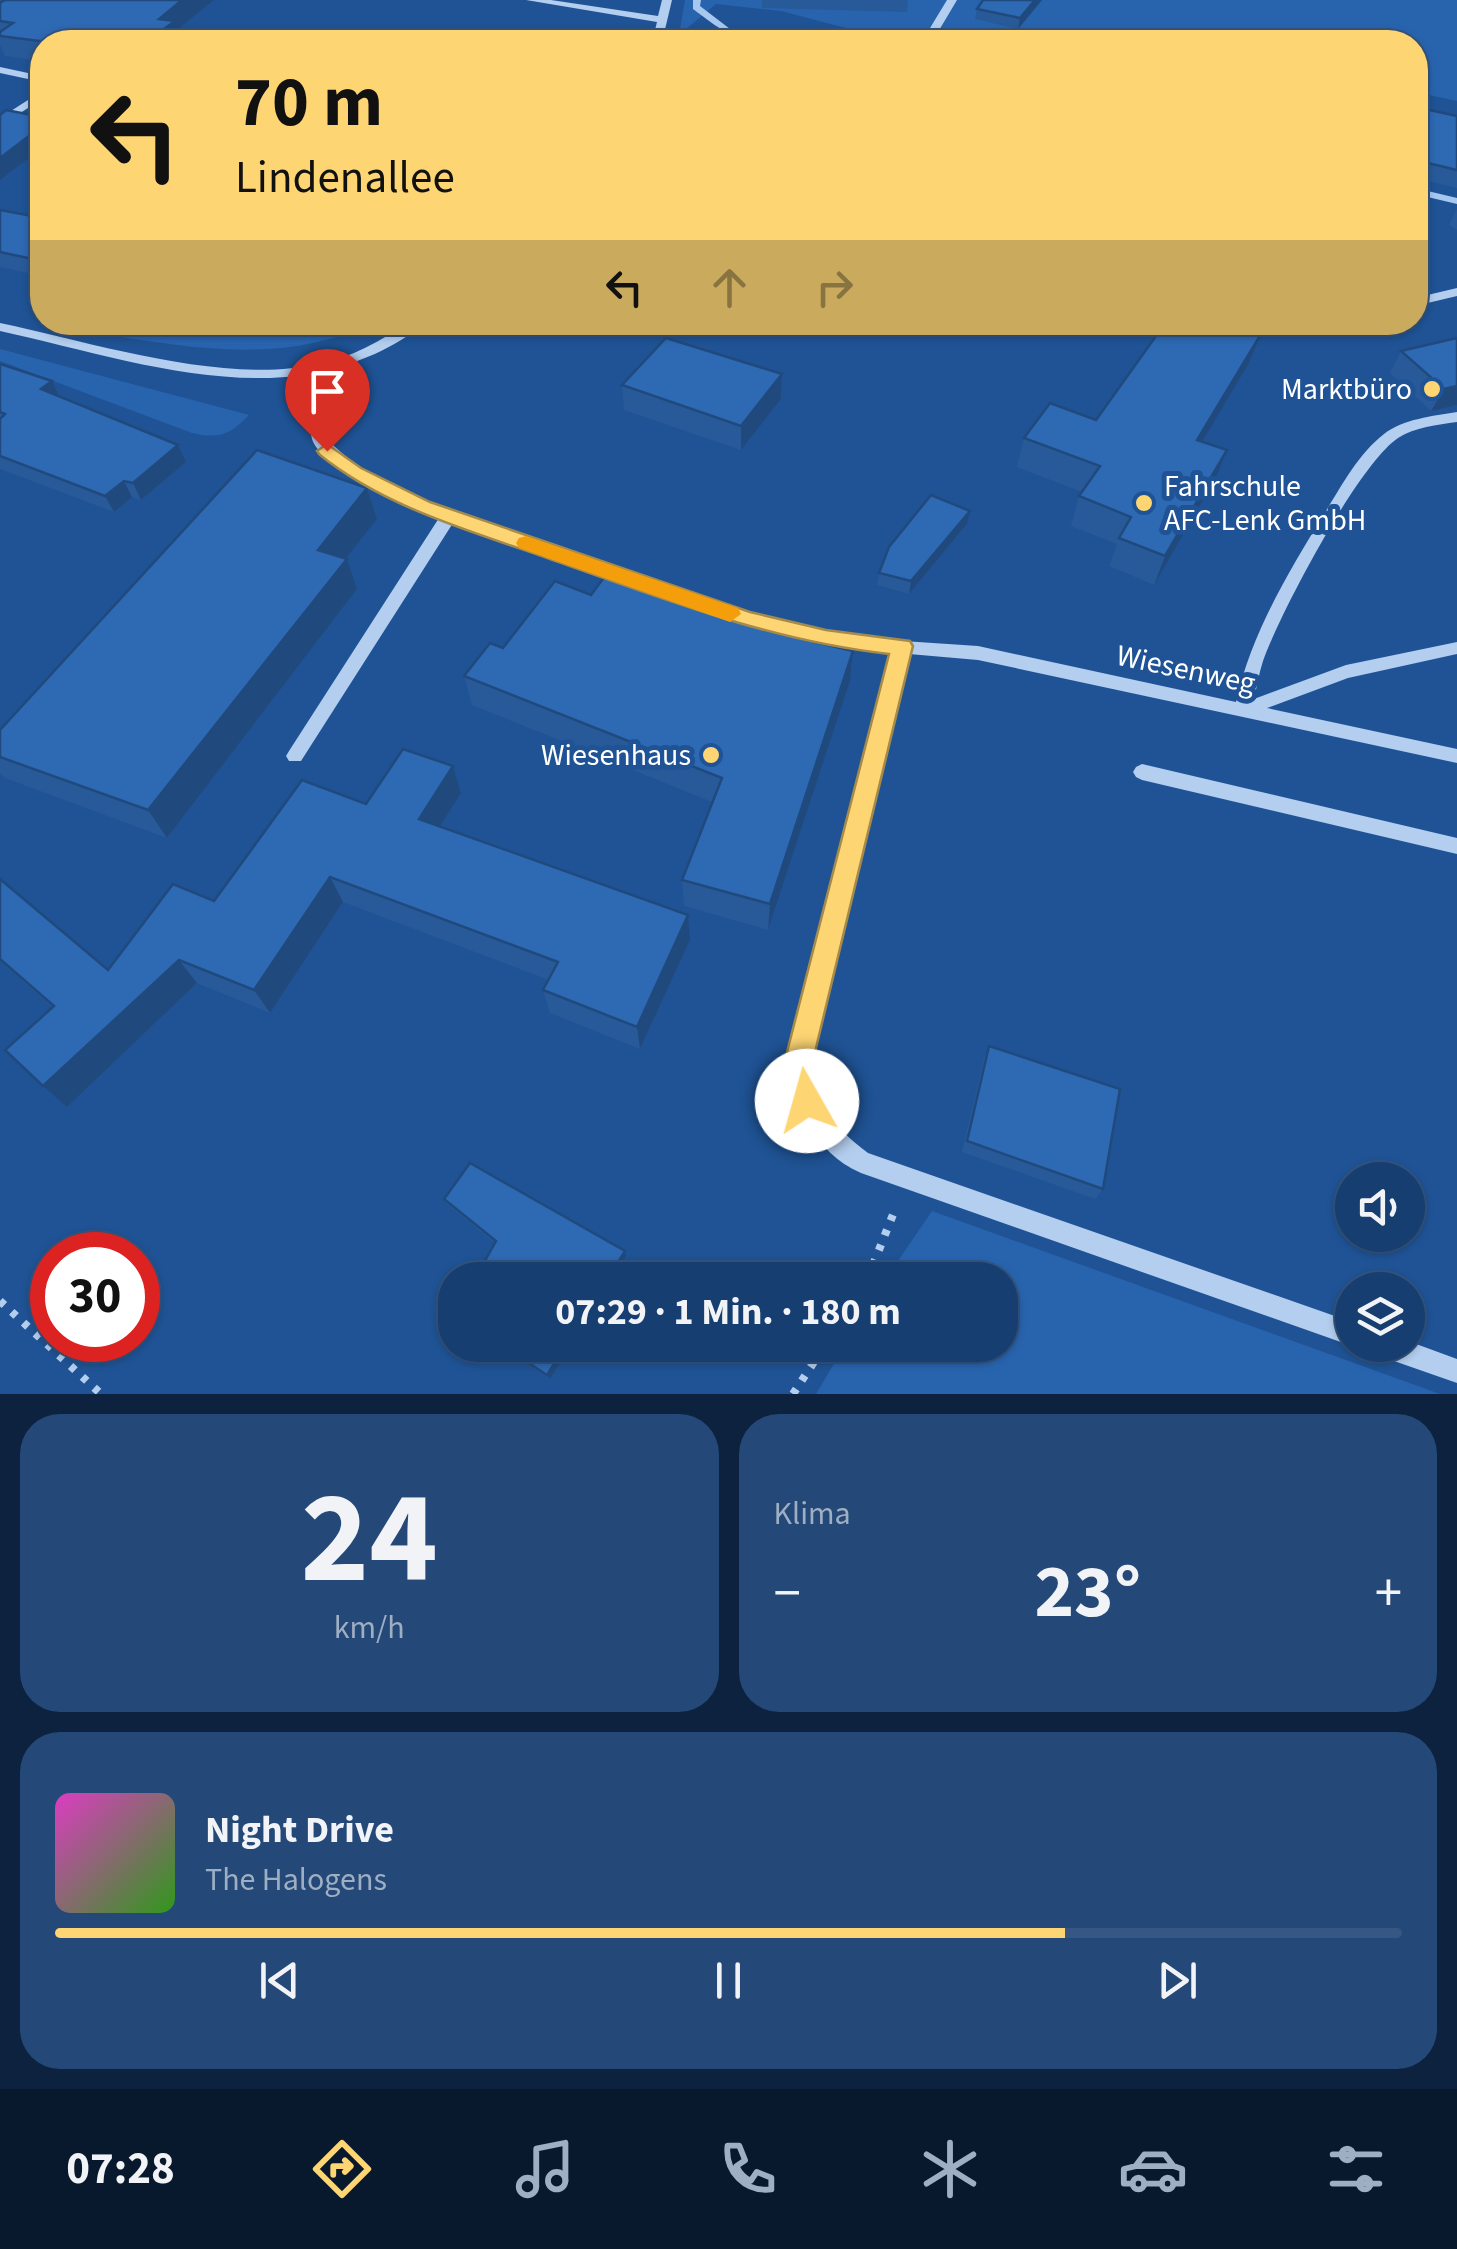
<!DOCTYPE html>
<html lang="de">
<head>
<meta charset="utf-8">
<style>
  body { margin:0; font-family:"Source Sans 3",sans-serif; background:#244978; color:#f1f3f6; height:100vh; display:flex; flex-direction:column; font-size:38px; white-space:nowrap }
  * { box-sizing:border-box; margin:0 }
  p { font-size:32px; color:#9eaec3 }
  .icon { flex:none; width:55px; height:55px; fill:none; stroke:currentColor; stroke-width:2; stroke-linecap:round; stroke-linejoin:round }
  .map { position:relative; height:1394px; overflow:hidden }
  .details { display:flex; flex-direction:column; gap:20px; padding:20px; background:#0d223e; flex:1 }
  .details>* { flex:none }
  .banner { position:absolute; left:30px; top:30px; width:1398px; height:305px; border-radius:40px; box-shadow:0 2px 8px #0004,0 0 0 2px #365783; background:#fdd573; color:#111; overflow:hidden }
  .fabs { position:absolute; left:1335px; top:1162px; display:grid; gap:20px }
  .fabs a { display:grid; place-items:center; width:90px; height:90px; border-radius:50%; background:#173e70; box-shadow:0 2px 8px #0004,0 0 0 2px #365783; font-size:50px }
  .speed { position:absolute; left:30px; top:1232px; display:flex; gap:20px; font-size:50px; font-weight:700; text-align:center }
  .speed>* { display:grid; place-content:center; width:130px; height:130px; border-radius:50%; background:#173e70; box-shadow:0 2px 8px #0004,0 0 0 2px #365783; line-height:1 }
  .speed .limit { border:15px solid #d22; background:#fff; color:#111 }
  .pin { position:absolute; display:grid; place-items:center; width:85px; height:85px; color:#fff; margin:-102px -42px; border-radius:50% 50% 50% 0; rotate:-45deg; box-shadow:0 0 10px #0007 }
  .pin .icon { rotate:45deg }
  .me { position:absolute; width:110px; margin:-55px; rotate:353deg; stroke-linejoin:round; filter:drop-shadow(0 0 8px #0008) }
  .turn { display:flex; align-items:center; gap:35px; height:210px; padding:0 40px; font-size:45px }
  .turn .icon { width:130px; height:130px; stroke-width:2.5 }
  .turn b { display:block; font-size:70px; line-height:85px }
  .lanes { display:flex; align-items:center; height:95px; padding:0 40px; background:#0003; justify-content:center; gap:50px; direction:ltr }
  .lanes .off { opacity:.35 }
  .big { font-size:75px; font-weight:700; line-height:1.1 }
  .details .tile { flex:1; display:flex; flex-direction:column; justify-content:center; gap:15px; min-width:0; padding:0 35px; border-radius:40px; background:#244978 }
  .details .dial { align-items:center; gap:0 }
  .dial b { font-size:130px; line-height:1 }
  .song { display:flex; align-items:center; gap:30px }
  .cover { width:120px; height:120px; border-radius:15px; background:linear-gradient(135deg,hsl(310 70% 55%),hsl(110 70% 35%)) }
  .played { height:10px; border-radius:5px; background:linear-gradient(90deg,#fdd573 75%,#365783 75%) }
  .keys { display:flex; justify-content:space-around; direction:ltr }
  .heat { display:flex; justify-content:space-between; align-items:center; font-size:55px; direction:ltr }
  .details .tiles { flex:1; display:grid; gap:20px; grid-template-columns:1fr 1fr }
  .tile:last-child { grid-column:span 2 }
  .trip { position:absolute; left:438px; top:1262px; width:580px; height:100px; border-radius:40px; background:#173e70; box-shadow:0 2px 8px #0004,0 0 0 2px #365783; font-weight:700; line-height:100px; text-align:center }
  .dock { display:flex; height:160px; justify-content:space-around; align-items:center; background:#09192d; color:#9eaec3 }
  .dock .icon { width:70px; height:70px }
  .dock .on { color:#fdd573 }
  .dock b { font-size:45px; color:#f1f3f6 }
  .map>svg:first-child { display:block }
</style>
</head>
<body>
<div class="map">
<svg width="1457" height="1394" viewBox="0 0 1457 1394">
  <rect width="100%" height="100%" fill="#1f5395"/>
  <g fill="#2864ae">
    <polygon points="685,0 1457,0 1457,101 1415,92 1415,42 899,42 781,11 716,4 679,35"/>
    <path d="M118 322H372V323C287 364 198 349 108 335Z"/>
    <path d="M0 349 249 415C230 435 219 439 192 433L0 361Z"/>
    <polygon points="932,1211 1440,1394 816,1394 845,1345 1000,1345 1000,1280 885,1280"/>
  </g>
  <g fill="none" stroke-linecap="round" stroke-linejoin="round">
    <g fill="#a6c8f0" fill-rule="evenodd">
      <path d="M693 0H701L700 6 734 32 774 42C737 44 721 30 693 9Z"/>
      <polygon points="1415,188 1457,198 1457,204 1415,194"/>
    </g>
    <g stroke="#b3ceef" stroke-width="8" stroke-dasharray="6 10" stroke-linecap="butt">
      <polyline points="867,1280 896,1207"/>
      <polyline points="0,1301 101,1394"/>
      <polyline points="793,1394 825,1345"/>
    </g>
    <g fill="#b3ceef" fill-rule="evenodd">
      <polygon points="526,0 551,0 658,16 662,0 672,0 662,42 652,42 657,22"/>
      <polygon points="947,0 957,0 938,32 949,42 938,42 927,33"/>
      <polygon points="0,67 42,76 42,82 0,73"/>
      <polygon points="42,91 42,99 0,126 0,118"/>
      <polygon points="1457,288 1457,296 1415,306 1415,298"/>
      <path d="M409 322H425C395 349 357 363 318 373L327 440 359 468 428 503 773 621 858 638 978 646 1236 702C1251 634 1288 573 1324 514 1341 487 1358 454 1384 434 1403 419 1433 416 1457 412V422C1437 425 1415 427 1398 438 1358 465 1280 613 1263 661 1259 673 1257 686 1254 699L1346 665 1457 642V654L1348 678 1267 708 1457 749V763L978 660 909 654 812 1052C815 1100 829 1124 868 1153L1352 1322V1345H1355L1352 1346 861 1173C813 1153 793 1100 790 1052L892 653 858 650 772 633 453 523 301 761H289L286 756 289 751 439 518C411 508 321 468 312 439 307 419 307 396 304 375 206 389 96 352 0 331V323C94 343 224 385 319 364 352 357 381 341 409 322Z"/>
      <polygon points="1142,764 1457,838 1457,854 1142,780 1136,777 1133,772 1136,767"/>
      <polygon points="1408,1341 1457,1359 1457,1383 1374,1354 1371,1345 1408,1345"/>
    </g>
  </g>
  <g fill="#285a9a">
    <polygon points="5,0 214,0 178,29 182,42 42,42 42,61 5,56 0,45 0,3"/>
    <polygon points="762,0 908,0 907,12 762,8"/>
    <polygon points="1042,0 1018,29 975,19 977,9"/>
    <polygon points="1420,108 1457,116 1457,188 1415,178 1415,121"/>
    <polygon points="1457,209 1457,230 1449,225"/>
    <polygon points="0,210 37,217 42,212 42,276 0,267"/>
    <polygon points="1261,334 1249,363 1202,441 1215,480 1154,585 1109,566 1117,544 1071,526 1079,496 1082,492 1017,467 1024,438 1096,420"/>
    <polygon points="1457,338 1457,405 1431,411 1390,373 1401,351"/>
    <polygon points="0,364 52,381 59,396 186,462 141,500 132,497 114,512 0,469"/>
    <polygon points="782,374 781,399 741,450 624,410 622,385"/>
    <polygon points="367,488 377,519 346,558 357,589 167,838 5,778 0,773 0,757"/>
    <polygon points="970,511 967,524 909,594 877,585 879,573"/>
    <polygon points="591,595 778,633 853,651 850,681 768,930 684,906 682,880 712,802 472,705 464,676 503,648"/>
    <polygon points="453,766 461,793 440,827 690,940 640,1049 550,1013 543,990 549,980 343,902 270,1013 197,983 67,1107 43,1086 52,1007 0,961 0,879 108,970 366,804"/>
    <polygon points="989,1046 1103,1189 1095,1199 962,1152 984,1058"/>
    <polygon points="444,1199 626,1256 495,1243 447,1204"/>
    <polygon points="498,1345 571,1345 550,1379"/>
  </g>
  <g fill="#204a7d">
    <polygon points="182,0 214,0 178,29 181,42 146,42 159,19"/>
    <polygon points="1035,0 1042,0 1018,29 1020,18"/>
    <polygon points="42,126 42,148 0,180 0,158"/>
    <polygon points="1261,334 1249,363 1186,469 1197,440"/>
    <polygon points="782,374 781,399 741,450 741,426"/>
    <polygon points="52,381 60,398 41,389"/>
    <polygon points="1457,386 1457,405 1431,411 1444,389"/>
    <polygon points="178,445 186,462 141,500 133,483"/>
    <polygon points="1227,450 1215,480 1154,585 1165,556"/>
    <polygon points="124,481 132,497 114,512 105,496"/>
    <polygon points="367,488 377,519 329,580 318,550"/>
    <polygon points="970,511 967,524 909,594 911,581"/>
    <polygon points="347,559 357,589 167,838 148,810"/>
    <polygon points="853,651 850,681 768,930 770,904"/>
    <polygon points="453,766 461,793 428,846 419,819"/>
    <polygon points="330,877 343,902 270,1013 254,990"/>
    <polygon points="688,915 690,940 640,1049 637,1027"/>
    <polygon points="179,960 197,983 67,1107 43,1086"/>
    <polygon points="625,1251 626,1256 611,1280 607,1280"/>
    <polygon points="566,1345 571,1345 550,1379 547,1375"/>
  </g>
  <g fill="#2e69b3" stroke="#204a7d" stroke-width="2.5">
    <polygon points="5,0 182,0 159,19 175,21 146,42 47,42 0,36 0,32 13,23 0,21 0,3"/>
    <polygon points="983,0 1035,0 1020,18 977,9"/>
    <polygon points="1420,108 1457,116 1457,170 1415,160 1415,128"/>
    <polygon points="6,110 42,117 42,126 0,158 0,115"/>
    <polygon points="0,210 37,217 42,212 42,261 0,252"/>
    <polygon points="1166,322 1226,322 1261,334 1197,440 1227,450 1165,556 1119,538 1131,517 1079,496 1100,466 1024,438 1050,403 1096,420"/>
    <polygon points="666,338 782,374 741,426 622,385"/>
    <polygon points="1457,338 1457,386 1444,389 1401,351"/>
    <polygon points="0,364 52,381 41,389 178,445 133,483 124,481 105,496 0,456 0,419 5,414 0,412"/>
    <polygon points="257,450 367,488 318,550 347,559 148,810 0,757 0,730"/>
    <polygon points="931,495 970,511 911,581 879,573 889,547"/>
    <polygon points="608,572 778,633 853,651 770,904 682,880 722,778 464,676 490,643 503,648 555,581 591,595"/>
    <polygon points="403,749 453,766 419,819 688,915 637,1027 543,990 558,962 330,877 254,990 179,960 43,1086 5,1050 54,1006 0,959 0,879 108,970 173,884 214,901 302,780 366,804"/>
    <polygon points="989,1046 1120,1089 1103,1189 967,1141"/>
    <polygon points="470,1163 625,1251 607,1280 474,1280 496,1241 444,1199"/>
    <polygon points="501,1345 566,1345 547,1375"/>
  </g>
  <path fill="#fdd573" stroke="#a48a4b" stroke-width="2.5" d="M327 444 361 468 430 502 750 612 826 630 910 641 913 646 815 1052 821 1101 817 1111 807 1115 797 1111 787 1052 889 654C770 641 662 598 550 559 471 531 386 508 320 455L317 451Z"/>
  <polygon fill="#f59e0b" points="526,536 738,608 741,614 730,622 519,548 516,543 519,538"/>
  <g fill="#fdd573" stroke="#1f5395" stroke-width="4">
    <circle cx="1432" cy="389" r="10"/>
    <circle cx="1144" cy="503" r="10"/>
    <circle cx="711" cy="755" r="10"/>
  </g>
  <g text-anchor="middle" stroke-width="10" stroke-linejoin="round" paint-order="stroke">
    <g font-size="30" fill="#fff" stroke="#1f5395" text-anchor="end">
      <text x="1412" y="399">Marktbüro</text>
      <text x="1164" y="496" text-anchor="start">Fahrschule<tspan x="1164" dy="34">AFC-Lenk GmbH</tspan></text>
      <text x="691" y="765">Wiesenhaus</text>
    </g>
    <g font-size="30" fill="#fff" stroke="#1f5395">
      <text transform="translate(1186 669) rotate(12)" y="10">Wiesenweg</text>
    </g>
  </g>
</svg>
<div class="fabs">
<a><svg class="icon" aria-label="sound" viewBox="0 0 24 24"><path d="M4 9h4l5-4v14l-5-4H4zM17 9q2 3 0 6"/></svg></a>
<a><svg class="icon" aria-label="layers" viewBox="0 0 24 24"><path d="M12 4l9 5-9 5-9-5zM3 14l9 5 9-5"/></svg></a>
</div>
<div class="speed"><div class="limit">30</div></div>
<div class="pin" style="left:327px;top:451px;background:#d93025"><svg class="icon" aria-label="arrive" viewBox="0 0 24 24"><path d="M6 21V4h12l-3 4 3 4H6"/></svg></div>
<svg class="me" style="left:807px;top:1101px" viewBox="-20 -20 40 40"><circle r="19" fill="#fff"/><path d="M0-13L10 11 0 6-10 11z" fill="#fdd573"/></svg>
<div class="trip">07:29 · 1 Min. · 180 m</div>
<div class="banner">
<div class="turn"><svg class="icon" aria-label="left" viewBox="0 0 24 24"><path d="M17 20v-9H6M10 6l-5 5 5 5"/></svg><div><b>70 m</b>Lindenallee</div></div>
<div class="lanes"><svg class="icon" aria-label="left" viewBox="0 0 24 24"><path d="M17 20v-9H6M10 6l-5 5 5 5"/></svg><svg class="icon off" aria-label="ahead" viewBox="0 0 24 24"><path d="M12 20V5M6 11l6-6 6 6"/></svg><svg class="icon off" aria-label="right" viewBox="0 0 24 24"><path d="M7 20v-9h11M14 6l5 5-5 5"/></svg></div>
</div>
</div>
<section class="details">
<div class="tiles">
<div class="tile dial"><b>24</b><p>km/h</p></div>
<div class="tile"><p>Klima</p>
<div class="heat"><a>−</a><b class="big">23°</b><a>+</a></div>
</div>
<div class="tile">
<div class="song"><i class="cover"></i><div><b>Night Drive</b><p>The Halogens</p></div></div>
<div class="played"></div>
<div class="keys"><svg class="icon" aria-label="previous" viewBox="0 0 24 24"><path d="M18 5L8 12l10 7zM5 5v14"/></svg><svg class="icon" aria-label="pause" viewBox="0 0 24 24"><path d="M8 5v14M16 5v14"/></svg><svg class="icon" aria-label="next" viewBox="0 0 24 24"><path d="M6 5l10 7-10 7zM19 5v14"/></svg></div>
</div>
</div>
</section>
<nav class="dock">
<b>07:28</b>
<svg class="icon on" aria-label="directions" viewBox="0 0 24 24"><path d="M12 3l9 9-9 9-9-9zM9 14v-3h6M13 9l2 2-2 2"/></svg>
<svg class="icon" aria-label="music" viewBox="0 0 24 24"><path d="M9 18V5l10-2v13"/><circle cx="6" cy="18" r="3"/><circle cx="16" cy="16" r="3"/></svg>
<svg class="icon" aria-label="phone" viewBox="0 0 24 24"><path d="M5 4h4l2 5-3 2q2 4 5 5l2-3 5 2v4C11 20 4 13 5 4z"/></svg>
<svg class="icon" aria-label="climate" viewBox="0 0 24 24"><path d="M12 3v18M4 7l16 10M4 17L20 7"/></svg>
<svg class="icon" aria-label="car" viewBox="0 0 24 24"><path d="M5 17H2v-5l4-1 3-4h7l3 4 3 1v5h-3M9 17h6M6 11h13"/><circle cx="7" cy="17" r="2"/><circle cx="17" cy="17" r="2"/></svg>
<svg class="icon" aria-label="filters" viewBox="0 0 24 24"><path d="M4 7h16M4 17h16"/><circle cx="9" cy="7" r="2"/><circle cx="15" cy="17" r="2"/></svg>
</nav>
</body>
</html>
